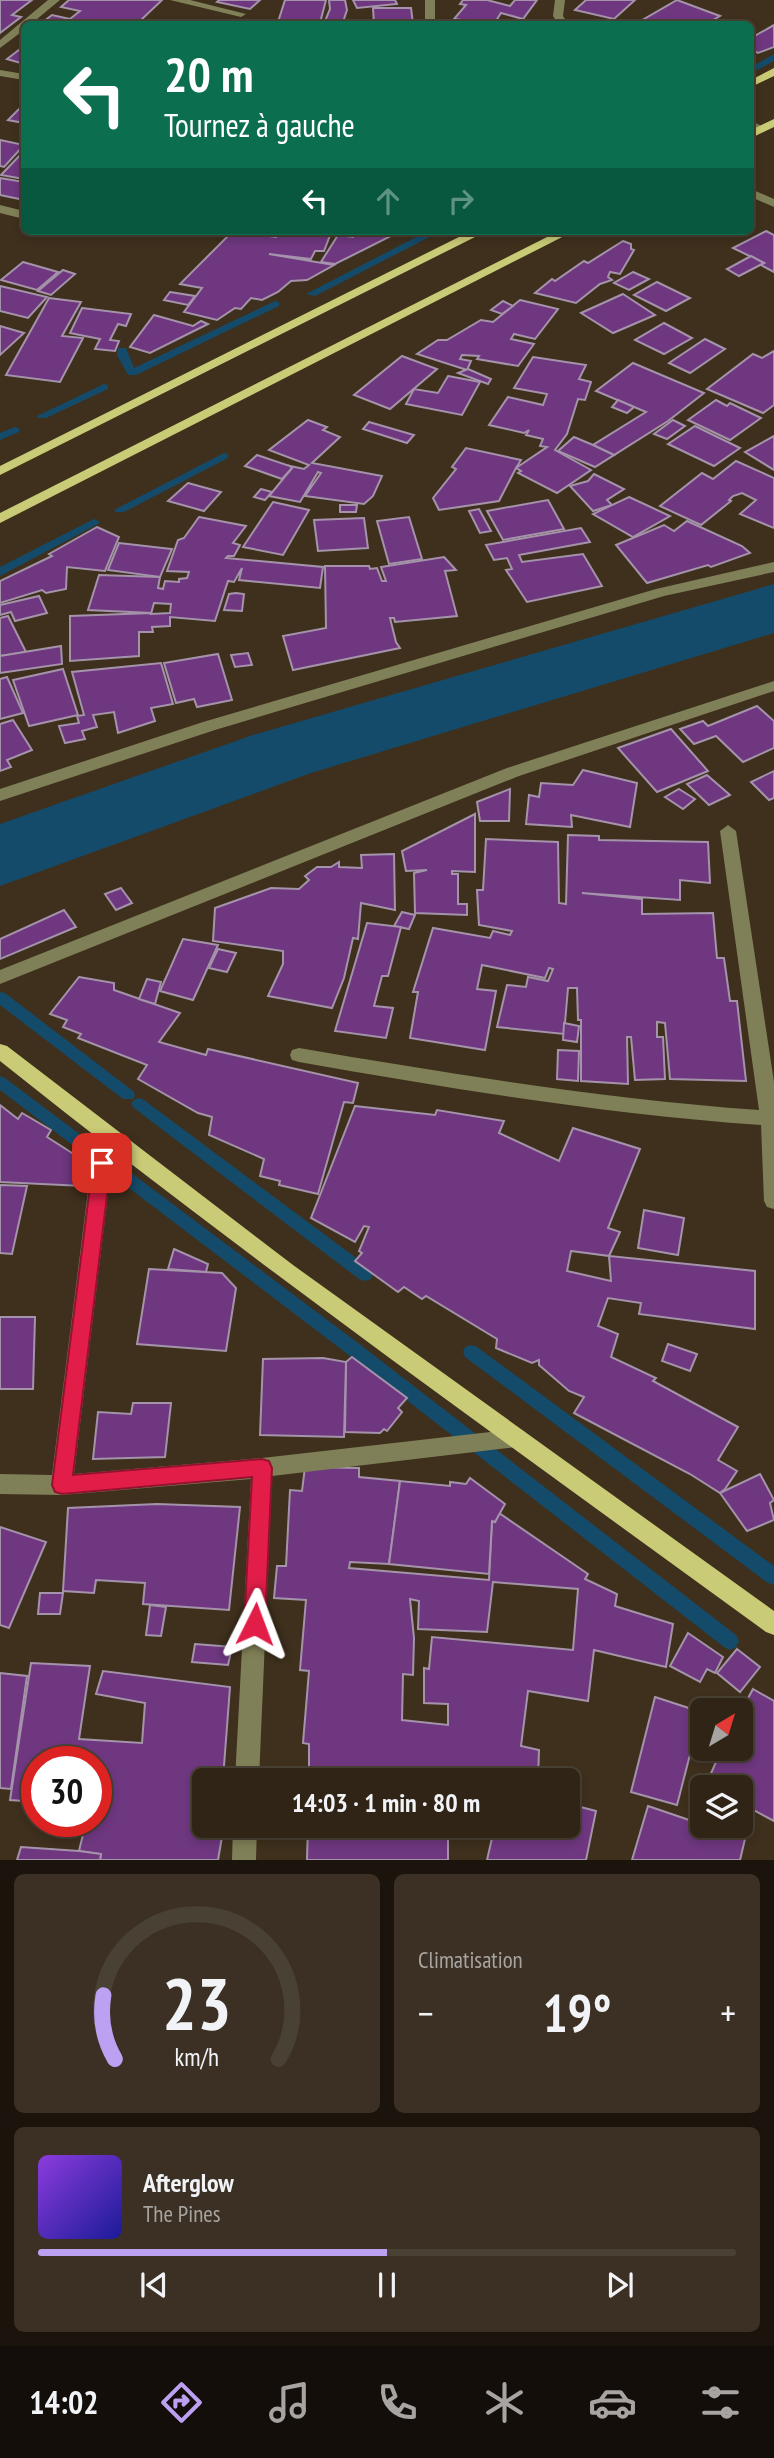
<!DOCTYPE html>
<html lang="fr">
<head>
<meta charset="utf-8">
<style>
  body { margin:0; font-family:"PT Sans Narrow",sans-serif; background:#3b3023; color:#f1f3f6; height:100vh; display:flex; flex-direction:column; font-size:26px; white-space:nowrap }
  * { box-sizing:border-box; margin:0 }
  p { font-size:23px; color:#a7a4a1 }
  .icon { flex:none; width:38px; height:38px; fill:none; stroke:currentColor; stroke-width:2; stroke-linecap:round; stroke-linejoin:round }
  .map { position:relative; height:1860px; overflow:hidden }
  .details { display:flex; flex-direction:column; gap:14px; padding:14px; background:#1a140c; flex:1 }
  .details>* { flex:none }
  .guide { position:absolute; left:21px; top:21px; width:733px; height:214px; border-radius:10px; box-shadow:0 4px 10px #0003,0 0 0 2px #4a4135; background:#0b6e4f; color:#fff; overflow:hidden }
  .needle { width:46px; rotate:38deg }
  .buttons { position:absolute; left:690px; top:1698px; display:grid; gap:14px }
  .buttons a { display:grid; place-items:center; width:63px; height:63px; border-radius:10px; background:#2f2416; box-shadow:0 4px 10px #0003,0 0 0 2px #4a4135; font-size:35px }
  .speed { position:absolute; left:21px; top:1746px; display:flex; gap:14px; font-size:35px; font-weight:700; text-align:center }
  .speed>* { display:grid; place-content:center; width:91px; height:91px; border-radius:50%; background:#2f2416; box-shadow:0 4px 10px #0003,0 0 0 2px #4a4135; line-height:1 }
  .speed .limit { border:10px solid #d22; background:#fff; color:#111 }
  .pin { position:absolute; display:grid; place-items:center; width:60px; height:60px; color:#fff; margin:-30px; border-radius:14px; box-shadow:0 4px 10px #0006 }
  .me { position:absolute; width:77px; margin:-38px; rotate:3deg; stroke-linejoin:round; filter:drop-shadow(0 0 5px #0008) }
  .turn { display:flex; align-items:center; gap:24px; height:147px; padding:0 28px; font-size:32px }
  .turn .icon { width:91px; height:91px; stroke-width:2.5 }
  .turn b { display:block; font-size:49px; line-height:60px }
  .lanes { display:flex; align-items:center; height:66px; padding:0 28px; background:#0003; justify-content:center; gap:35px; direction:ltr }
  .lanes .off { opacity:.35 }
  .big { font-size:52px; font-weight:600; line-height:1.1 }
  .details .tile { flex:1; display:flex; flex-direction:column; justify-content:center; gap:10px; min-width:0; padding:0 24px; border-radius:10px; background:#3b3023 }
  .details .dial { align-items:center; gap:0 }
  .dial svg { height:182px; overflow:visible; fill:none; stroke:#4a4135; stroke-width:7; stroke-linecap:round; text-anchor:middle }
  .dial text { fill:#f1f3f6; stroke:none }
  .song { display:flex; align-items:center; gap:21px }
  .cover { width:84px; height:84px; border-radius:10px; background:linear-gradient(135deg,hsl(270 70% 55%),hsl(240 70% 35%)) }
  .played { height:7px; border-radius:4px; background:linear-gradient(90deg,#bca0f2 50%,#4a4135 50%) }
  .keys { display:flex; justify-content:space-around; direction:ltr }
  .heat { display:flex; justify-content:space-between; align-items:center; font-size:38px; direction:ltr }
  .details .tiles { flex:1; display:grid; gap:14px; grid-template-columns:1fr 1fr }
  .tile:last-child { grid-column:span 2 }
  .trip { position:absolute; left:192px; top:1768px; width:388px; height:70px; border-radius:10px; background:#2f2416; box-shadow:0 4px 10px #0003,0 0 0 2px #4a4135; font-weight:600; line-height:70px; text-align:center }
  .tabs { display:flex; height:112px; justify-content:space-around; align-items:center; background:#130e09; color:#a7a4a1 }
  .tabs .icon { width:49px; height:49px }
  .tabs .active { color:#bca0f2 }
  .tabs b { font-size:32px; color:#f1f3f6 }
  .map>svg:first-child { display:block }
</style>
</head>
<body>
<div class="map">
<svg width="774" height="1860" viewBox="0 0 774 1860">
  <rect width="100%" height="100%" fill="#3f301d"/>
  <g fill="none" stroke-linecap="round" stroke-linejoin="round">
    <g fill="#144b6a" fill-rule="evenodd">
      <polygon points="774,54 774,61 751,73 751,67"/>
      <polygon points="428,231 441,231 315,296 306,294"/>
      <polygon points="275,301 279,302 279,306 136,375 128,375 117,355 118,348 126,348 134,368"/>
      <polygon points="104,384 108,385 108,389 46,418 38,418 37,416"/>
      <polygon points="15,427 19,428 19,432 0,440 0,433"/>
      <polygon points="224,453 228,454 228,458 124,512 116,512 114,510"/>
      <polygon points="94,519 100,522 98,524 0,576 0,567"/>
      <polygon points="0,992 5,993 133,1091 135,1095 133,1099 123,1099 0,1005"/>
      <polygon points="0,1076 5,1078 362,1346 736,1635 739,1641 736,1647 730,1650 724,1647 350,1356 0,1090"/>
      <polygon points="139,1098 144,1100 371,1269 373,1274 371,1279 365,1281 359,1279 134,1108 131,1104 134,1100"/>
      <polygon points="471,1345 477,1347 774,1566 774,1585 768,1583 465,1357 463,1352 465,1347"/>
    </g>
    <polygon fill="#144b6a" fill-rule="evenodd" points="774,584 774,633 311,773 0,886 0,824 253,735"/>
  </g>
  <g fill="#6e377f" stroke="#a493aa" stroke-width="2" fill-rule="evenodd">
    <polygon points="0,0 32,0 12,15 21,17 0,33"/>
    <polygon points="69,0 162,0 139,22 126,20 118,24 48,24 43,22 52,15 70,19 80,11 61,7"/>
    <polygon points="219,0 260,0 250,9 217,2"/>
    <polygon points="285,0 326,0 320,23 278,22"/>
    <polygon points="329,0 345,0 347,10 343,22 325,21 330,9"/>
    <polygon points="353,0 395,0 397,4 357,8"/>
    <polygon points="463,0 487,0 510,6 515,0 537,0 523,19 501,13 494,24 454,19 466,5 460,4"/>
    <polygon points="586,0 635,0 614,19 575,10"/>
    <polygon points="677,0 720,16 706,24 646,24 639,22"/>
    <polygon points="373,8 411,8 413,24 374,24"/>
    <polygon points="774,25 774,47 758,53 751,49 751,38"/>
    <polygon points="24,46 24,64 7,59"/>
    <polygon points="24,104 24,123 8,120"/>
    <polygon points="0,140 24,145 4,167 0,166"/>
    <polygon points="24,151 24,179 1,175"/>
    <polygon points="0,178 24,182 24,200 0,195"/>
    <polygon points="233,231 276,237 279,231 378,231 395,234 335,264 321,262 338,235 354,237 331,233 324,251 315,251 311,259 269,254 334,265 307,280 291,281 278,292 262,300 251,298 241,309 235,308 217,320 184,312 202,288 180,284"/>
    <polygon points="766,231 774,235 774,272 761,265 764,263 733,248"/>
    <polygon points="623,241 631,244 631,249 634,250 620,274 610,272 608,277 612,280 600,284 576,303 535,293 552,279 555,281 584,261 588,263"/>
    <polygon points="751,256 764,263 739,276 727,269"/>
    <polygon points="23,262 58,272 37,290 1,280"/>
    <polygon points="63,270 75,274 51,295 38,291"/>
    <polygon points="633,272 649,279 629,290 614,283"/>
    <polygon points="657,282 690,298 666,311 634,295"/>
    <polygon points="0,286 47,297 28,318 0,311"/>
    <polygon points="170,292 195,296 188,305 164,300"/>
    <polygon points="623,294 655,315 613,333 581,313"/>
    <polygon points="49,298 81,302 62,336 83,338 60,382 6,375"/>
    <polygon points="520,300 558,309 535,339 514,334 511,339 534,344 518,366 477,359 479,356 462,355 460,359 471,361 467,370 417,354 438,340 447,340 481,320 493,322"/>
    <polygon points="503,301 513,306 502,314 491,310"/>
    <polygon points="82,308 131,314 126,326 118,324 110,340 119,341 115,351 95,349 100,339 70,333"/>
    <polygon points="154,315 193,326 201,321 208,324 150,353 130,347"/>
    <polygon points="664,323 692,338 664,354 635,340"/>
    <polygon points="0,326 24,333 0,355"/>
    <polygon points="705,339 725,349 690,373 669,363"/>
    <polygon points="774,351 774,405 763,413 707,389 753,354 762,358"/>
    <polygon points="402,356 437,369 390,409 354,395"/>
    <polygon points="533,357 586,365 579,379 591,382 585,400 578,399 567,434 555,450 591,470 557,493 518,473 521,471 516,468 499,501 439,510 433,498 456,469 452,467 466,448 521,460 516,468 547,447 540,446 543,439 526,435 529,430 524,433 489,425 508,397 543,405 547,394 514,388"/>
    <polygon points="633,363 704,393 668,421 614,455 593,445 646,412 596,391"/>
    <polygon points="468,369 491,379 488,384 458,373"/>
    <polygon points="448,376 480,382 462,415 406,404 414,389 438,393"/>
    <polygon points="618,400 634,407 627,413 612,407"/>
    <polygon points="716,400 727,406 730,403 761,418 730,440 688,420"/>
    <polygon points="308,420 327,427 323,430 340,437 312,463 382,476 373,496 364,504 305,496 321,473 318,472 300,502 269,496 292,468 290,466 304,469 309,465 269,450"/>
    <polygon points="673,420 685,426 667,439 654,434"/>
    <polygon points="369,422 414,435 407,443 363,429"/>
    <polygon points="695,426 740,448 714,466 668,444"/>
    <polygon points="774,436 774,470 745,452"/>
    <polygon points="574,437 593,445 614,455 595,467 558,451"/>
    <polygon points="257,455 290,466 292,468 282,479 245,466"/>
    <polygon points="736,461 774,478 774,528 740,514 756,500 742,493 733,496 729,500 731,501 701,525 660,506 702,473 713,479"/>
    <polygon points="594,474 624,489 607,500 612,505 593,511 570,486 588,481"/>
    <polygon points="188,483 221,492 204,511 168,501"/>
    <polygon points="261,489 272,492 265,500 254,497"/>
    <polygon points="629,497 670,516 633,537 593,514"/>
    <polygon points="548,500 564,529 503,540 487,511"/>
    <polygon points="273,502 309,510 283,555 243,547"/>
    <polygon points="340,505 357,505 356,512 340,512"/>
    <polygon points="479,509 491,531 480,533 469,511"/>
    <path d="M199 517 246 526 233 543 240 545 234 556H228L226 558 323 567 320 588 239 580 242 568 234 582 228 581 215 621 170 617V626L152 627 153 632H139V656L70 661V616L152 613 88 610 99 575 160 577 158 588 163 589 165 581 179 582V579L187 578 189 572 167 571 178 540 184 538ZM154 603 171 604 170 613 151 614Z"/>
    <polygon points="409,517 422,559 389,564 377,521"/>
    <polygon points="364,518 368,548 318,551 314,520"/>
    <polygon points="687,521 742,546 750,553 711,567 708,565 647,583 616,545 664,525 674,531"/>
    <polygon points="97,527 119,537 105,571 67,567 66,589 46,593 42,590 0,603 0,581 52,556 49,554"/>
    <polygon points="581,528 590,542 519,555 522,562 583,554 602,586 527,602 506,570 512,569 507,558 494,560 486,545"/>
    <polygon points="119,543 172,549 160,577 108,570"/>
    <polygon points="444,557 456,570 445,571 457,616 395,622 394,618 390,618 396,642 400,648 293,670 283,636 326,628 325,566 369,566 370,569 377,568 382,581 386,581 381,567"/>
    <polygon points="236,593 244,594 242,611 224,610 229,594"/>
    <polygon points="39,596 47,613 15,621 11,612 0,615 0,605"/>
    <polygon points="8,616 26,652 0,656 0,618"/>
    <polygon points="61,646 62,664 0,673 0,656"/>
    <polygon points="248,653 252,665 235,667 231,655"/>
    <polygon points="218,654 232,700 197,707 194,699 176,703 164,663"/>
    <polygon points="161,663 173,704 151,708 155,721 118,733 114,712 93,715 97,727 82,731 85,739 65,743 59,726 79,723 77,716 84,715 72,672"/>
    <polygon points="63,669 78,715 29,726 13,680"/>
    <polygon points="7,677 23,713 0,719 0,679"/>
    <polygon points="757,706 774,721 774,748 743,762 716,736 694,744 680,729 703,721 708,726"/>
    <polygon points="13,720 32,750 7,760 11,767 0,771 0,724"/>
    <polygon points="671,729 708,771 657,792 618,748"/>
    <polygon points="583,770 637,783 630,827 571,815 572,827 526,824 529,795 539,797 541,783 573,785"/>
    <polygon points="774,771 774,798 769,800 751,782"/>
    <polygon points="707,775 730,795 709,805 687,784"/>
    <polygon points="510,789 509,821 480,821 477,802"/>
    <polygon points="679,789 695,799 683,809 665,797"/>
    <polygon points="475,814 475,872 452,871 452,874 458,874 458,904 467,904 467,915 415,913 414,873 427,870 406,871 402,851"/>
    <polygon points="568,835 599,836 599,840 708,842 710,883 680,880 680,900 582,893 642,899 642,914 713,913 717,958 724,958 730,1001 737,1001 746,1081 670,1079 665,1023 657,1022 657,1037 663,1037 665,1079 635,1080 631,1037 627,1037 628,1084 581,1081 581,1020 578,1020 577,988 568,988 564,1034 497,1027 507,985 526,987 528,977 548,981 553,969 549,968 545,978 482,965 477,989 496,991 485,1050 410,1038 418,992 413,992 433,928 490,938 493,931 510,935 512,931 479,925 477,890 483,890 486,839 558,842 559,903 566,904"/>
    <polygon points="394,854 395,910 361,903 358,939 353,938 344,978 332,1008 268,996 283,964 283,951 213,941 215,908 271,888 299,889 309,880 305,876 317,867 331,867 339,862 339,867 362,868 361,855"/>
    <polygon points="121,888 132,903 116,910 105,894"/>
    <polygon points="64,910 76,927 0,959 0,939"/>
    <polygon points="402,912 415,915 409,929 394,926"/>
    <polygon points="367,923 401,927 388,976 382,976 374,1006 393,1008 386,1038 335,1031"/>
    <polygon points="183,939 218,945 193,1000 160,991"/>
    <polygon points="218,949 236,953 227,972 209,968"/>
    <polygon points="79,977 114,983 114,990 180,1013 159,1042 206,1055 208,1049 358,1083 353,1103 344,1102 318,1194 279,1185 280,1181 260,1176 264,1159 209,1135 212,1117 198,1113 138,1079 147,1065 78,1038 81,1034 63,1027 67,1020 50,1014"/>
    <polygon points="147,979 161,982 155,1004 139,999"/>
    <polygon points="564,1023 579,1026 577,1042 563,1040"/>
    <polygon points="558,1050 579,1051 578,1081 557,1079"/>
    <polygon points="0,1105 18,1119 22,1113 51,1130 47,1137 83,1160 79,1163 92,1172 83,1186 0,1182"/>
    <path d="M355 1106 435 1115 437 1110 504 1121 499 1133 559 1161 573 1128 640 1149 608 1228 620 1232 609 1256 755 1271V1329L639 1314 641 1303 608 1298 598 1326 618 1334 611 1357 656 1378 653 1381 738 1427 718 1460 737 1471 725 1489 720 1493 690 1474 574 1413 584 1397 569 1391 539 1365V1360L532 1363 496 1348 497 1339 426 1296 422 1299 404 1287 398 1292 355 1261 362 1253 359 1251 369 1227 364 1226 355 1242 311 1218ZM571 1251 609 1256 611 1281 567 1271Z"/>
    <polygon points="0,1185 27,1186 12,1254 0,1253"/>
    <polygon points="644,1210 684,1218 678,1255 638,1248"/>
    <polygon points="174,1249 208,1264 206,1272 168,1269"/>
    <polygon points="149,1269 222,1273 236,1288 226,1351 137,1344"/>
    <polygon points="0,1317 35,1317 33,1389 0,1389"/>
    <polygon points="668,1344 697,1354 690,1371 662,1361"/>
    <polygon points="352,1357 407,1398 398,1408 402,1412 387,1431 384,1429 380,1433 345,1432 346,1362"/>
    <polygon points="323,1358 346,1362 344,1437 260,1435 263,1359"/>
    <polygon points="133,1403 171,1403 165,1457 93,1459 98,1412 131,1414"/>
    <path d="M305 1467 359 1468V1477L400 1481 389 1564 350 1562 349 1568 489 1580 492 1521 495 1522 499 1513 588 1574 585 1579 617 1594 615 1606 673 1624 666 1667 594 1650 588 1701 528 1691 521 1746 539 1750 538 1780H309V1744L303 1743 309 1671 300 1670 306 1600 274 1598 277 1566H286L290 1490 302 1491ZM493 1582 578 1589 573 1650 432 1637 429 1669 424 1668V1703L448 1704V1725L402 1720 403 1674 413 1675 414 1638 410 1599 419 1601 418 1629 487 1632Z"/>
    <polygon points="760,1474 774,1500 770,1503 774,1520 747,1531 720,1493"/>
    <polygon points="470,1478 505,1504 495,1522 492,1521 489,1574 389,1564 400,1481 450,1486 450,1482 466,1484"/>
    <polygon points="157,1504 240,1507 229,1610 143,1604 145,1583 96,1580 94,1593 63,1591 68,1508"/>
    <polygon points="0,1527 46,1542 9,1628 0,1625"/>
    <polygon points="40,1593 63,1593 60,1614 38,1614"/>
    <polygon points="150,1605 166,1607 161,1636 146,1635"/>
    <polygon points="688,1633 723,1657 715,1673 707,1669 700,1682 670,1666"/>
    <polygon points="195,1644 232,1647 228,1665 192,1662"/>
    <polygon points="737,1649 760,1667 740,1692 717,1673"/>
    <polygon points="31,1663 90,1666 79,1739 142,1743 145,1703 96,1694 103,1671 230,1687 223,1779 232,1780 205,1780 205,1825 224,1825 218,1860 100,1860 101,1854 79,1851 86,1822 96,1822 96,1762 37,1762 37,1802 10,1800"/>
    <polygon points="0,1673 27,1676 11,1789 0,1788"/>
    <polygon points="753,1689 774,1701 774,1821 740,1803 740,1787 706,1785 722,1748 740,1748 740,1713"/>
    <polygon points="655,1697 701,1712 677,1805 631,1792"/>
    <polygon points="569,1804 596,1811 586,1860 487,1860 495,1825 569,1825"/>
    <polygon points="648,1806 745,1839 740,1860 632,1860"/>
    <polygon points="308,1825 474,1825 474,1837 448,1835 448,1860 307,1860"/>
    <polygon points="21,1847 79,1851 101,1854 100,1860 17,1860"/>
  </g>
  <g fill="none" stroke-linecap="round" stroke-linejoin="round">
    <g fill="#7f8057" fill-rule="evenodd">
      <polygon points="48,0 60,0 31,24 24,24 24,30 0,48 0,40"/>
      <polygon points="170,0 190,0 246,14 241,17"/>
      <rect x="425" y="0" width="10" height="24"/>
      <polygon points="555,0 565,0 563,16 568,24 558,24 553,16"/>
      <polygon points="0,70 24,74 24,80 0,76"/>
      <polygon points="751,121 764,127 764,131 751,129"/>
      <polygon points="751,189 774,199 774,207 751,197"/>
      <polygon points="0,205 24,211 24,219 0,213"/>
      <polygon points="774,562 774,572 664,596 215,730 0,801 0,789 203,722 656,589"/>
      <polygon points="774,681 774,691 519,776 0,984 0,970 507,768"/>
      <path d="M728 825 736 831 774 1082V1209L767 1207 764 1201 761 1125C606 1114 452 1089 299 1062L292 1060 290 1055 292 1050 299 1048C452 1074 605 1099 759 1110L720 831Z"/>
      <polygon points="105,1128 112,1131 115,1136 74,1474 262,1458 516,1429 524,1431 527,1438 524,1445 516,1447 272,1476 259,1780 235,1780 251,1479 62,1495 0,1494 0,1474 52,1475 95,1136 98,1131"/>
      <polygon points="233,1825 257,1825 256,1860 232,1860"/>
    </g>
    <g fill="#cacb76" fill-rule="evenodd">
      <polygon points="774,68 774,76 751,87 751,80"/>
      <polygon points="774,119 774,127 751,138 751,130"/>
      <polygon points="471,231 487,231 0,475 0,466"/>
      <polygon points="559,231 574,231 0,523 0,513"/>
      <path d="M0 1044 7 1046 293 1265 774 1611V1635L766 1632C508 1444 249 1260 0 1061Z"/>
    </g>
  </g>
  <polygon fill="#e11d48" stroke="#92132f" stroke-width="2" points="102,1156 108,1158 111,1163 73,1475 262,1459 269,1461 272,1468 265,1624 262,1631 255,1633 247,1631 244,1624 252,1477 62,1494 55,1492 52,1485 93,1163 96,1158"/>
</svg>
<div class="buttons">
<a><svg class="needle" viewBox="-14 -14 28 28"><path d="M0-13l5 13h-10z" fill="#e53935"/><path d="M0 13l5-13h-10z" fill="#a7a4a1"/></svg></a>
<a><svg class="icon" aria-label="layers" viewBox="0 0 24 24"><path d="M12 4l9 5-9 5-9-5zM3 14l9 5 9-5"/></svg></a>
</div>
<div class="speed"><div class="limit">30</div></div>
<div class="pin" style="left:102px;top:1163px;background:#d93025"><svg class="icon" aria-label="arrive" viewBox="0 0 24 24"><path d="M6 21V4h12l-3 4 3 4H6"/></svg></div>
<svg class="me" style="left:255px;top:1624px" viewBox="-20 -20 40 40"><path d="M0-17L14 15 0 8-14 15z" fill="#e11d48" stroke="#fff" stroke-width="4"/></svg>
<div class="trip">14:03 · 1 min · 80 m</div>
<div class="guide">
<div class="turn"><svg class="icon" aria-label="left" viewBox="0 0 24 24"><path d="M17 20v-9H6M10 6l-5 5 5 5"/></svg><div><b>20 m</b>Tournez à gauche</div></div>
<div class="lanes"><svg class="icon" aria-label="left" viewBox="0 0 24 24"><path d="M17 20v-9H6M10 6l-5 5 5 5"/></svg><svg class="icon off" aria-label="ahead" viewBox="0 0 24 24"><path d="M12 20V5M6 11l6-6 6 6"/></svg><svg class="icon off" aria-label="right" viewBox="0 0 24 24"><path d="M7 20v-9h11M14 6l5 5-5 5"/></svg></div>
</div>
</div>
<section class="details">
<div class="tiles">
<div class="tile dial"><svg viewBox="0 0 100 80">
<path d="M14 69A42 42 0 1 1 86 69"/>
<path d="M14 69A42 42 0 0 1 9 41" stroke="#bca0f2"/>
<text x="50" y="56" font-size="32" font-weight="700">23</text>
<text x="50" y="72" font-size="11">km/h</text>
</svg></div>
<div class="tile"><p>Climatisation</p>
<div class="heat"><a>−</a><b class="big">19°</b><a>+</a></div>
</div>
<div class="tile">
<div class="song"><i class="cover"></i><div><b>Afterglow</b><p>The Pines</p></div></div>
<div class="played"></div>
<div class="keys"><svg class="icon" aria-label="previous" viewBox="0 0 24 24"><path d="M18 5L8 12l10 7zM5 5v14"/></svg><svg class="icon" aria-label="pause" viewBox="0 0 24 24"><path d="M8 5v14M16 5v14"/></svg><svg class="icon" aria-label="next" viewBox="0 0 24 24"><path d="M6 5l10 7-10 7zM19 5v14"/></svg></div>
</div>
</div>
</section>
<nav class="tabs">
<b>14:02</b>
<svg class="icon active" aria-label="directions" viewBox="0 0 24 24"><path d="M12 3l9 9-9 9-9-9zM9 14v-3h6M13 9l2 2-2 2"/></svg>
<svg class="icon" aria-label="music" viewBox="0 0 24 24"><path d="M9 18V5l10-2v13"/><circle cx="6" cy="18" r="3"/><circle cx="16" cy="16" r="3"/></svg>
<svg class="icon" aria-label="phone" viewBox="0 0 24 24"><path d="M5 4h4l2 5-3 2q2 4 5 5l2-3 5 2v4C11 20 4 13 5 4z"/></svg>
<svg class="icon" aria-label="climate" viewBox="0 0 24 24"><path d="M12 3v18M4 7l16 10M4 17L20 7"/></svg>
<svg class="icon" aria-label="car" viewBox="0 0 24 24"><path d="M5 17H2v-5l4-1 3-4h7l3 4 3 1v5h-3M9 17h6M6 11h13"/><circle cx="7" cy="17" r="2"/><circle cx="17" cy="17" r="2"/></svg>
<svg class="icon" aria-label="filters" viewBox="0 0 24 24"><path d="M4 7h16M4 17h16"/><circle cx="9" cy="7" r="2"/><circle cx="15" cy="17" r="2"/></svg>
</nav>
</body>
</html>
